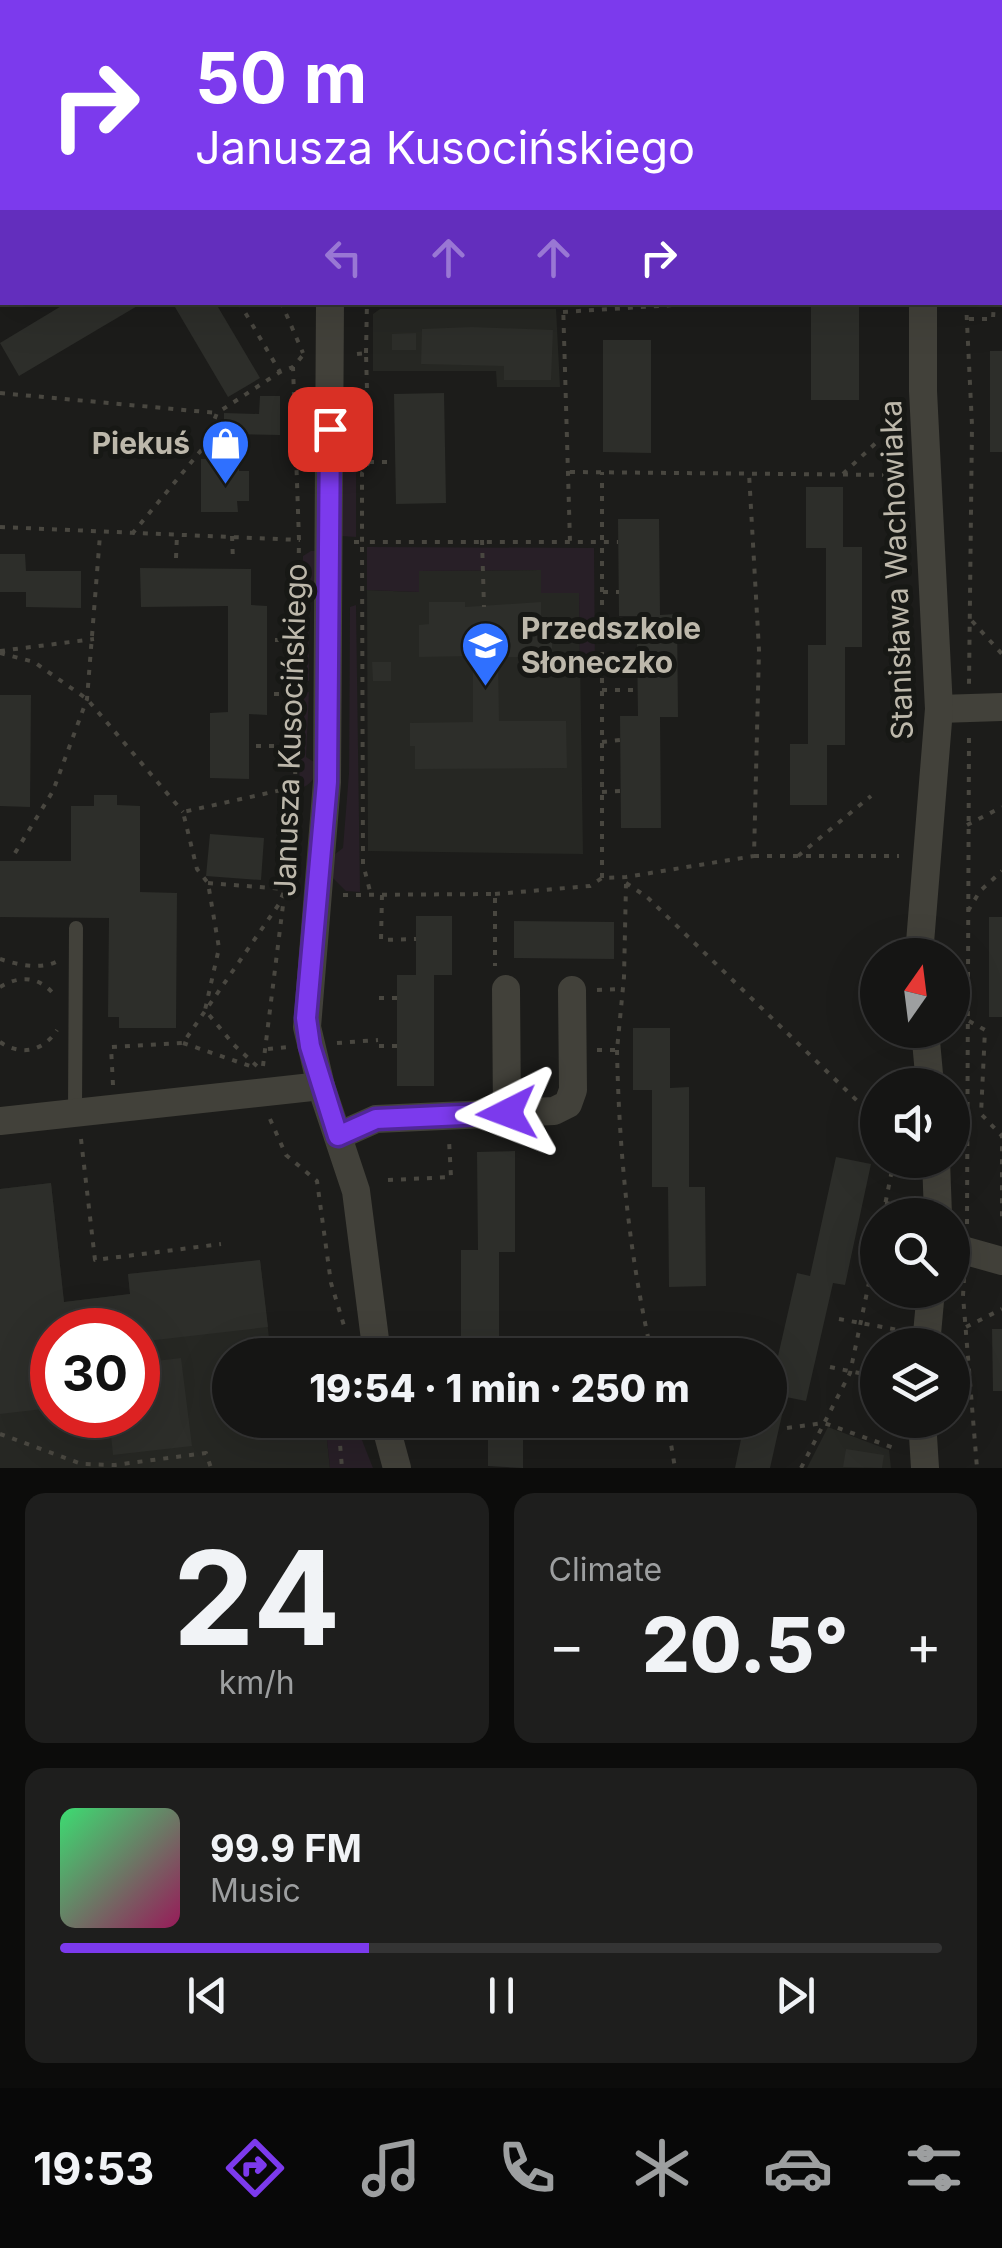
<!DOCTYPE html>
<html lang="en">
<head>
<meta charset="utf-8">
<style>
  body { margin:0; font-family:Inter,sans-serif; background:#1e1e1d; color:#f1f3f6; height:100vh; display:flex; flex-direction:column; font-size:38px; white-space:nowrap }
  * { box-sizing:border-box; margin:0 }
  p { font-size:32px; color:#9d9fa0 }
  .icon { flex:none; width:55px; height:55px; fill:none; stroke:currentColor; stroke-width:2; stroke-linecap:round; stroke-linejoin:round }
  .map { position:relative; height:1468px; overflow:hidden }
  .drawer { display:flex; flex-direction:column; gap:25px; padding:25px; background:#0c0c0b; flex:1 }
  .drawer>* { flex:none }
  .hud { position:absolute; left:0px; top:0px; width:1002px; height:305px; box-shadow:0 10px 40px #0002,0 0 0 2px #343434; background:#7c3aed; color:#fff; overflow:hidden }
  .needle { width:65px; rotate:14deg }
  .tools { position:absolute; left:860px; top:938px; display:grid; gap:20px }
  .tools a { display:grid; place-items:center; width:110px; height:110px; border-radius:50%; background:#151514; box-shadow:0 10px 40px #0002,0 0 0 2px #343434; font-size:50px }
  .speed { position:absolute; left:30px; top:1308px; display:flex; gap:20px; font-size:50px; font-weight:700; text-align:center }
  .speed>* { display:grid; place-content:center; width:130px; height:130px; border-radius:50%; background:#151514; box-shadow:0 10px 40px #0002,0 0 0 2px #343434; line-height:1 }
  .speed .limit { border:15px solid #d22; background:#fff; color:#111 }
  .pin { position:absolute; display:grid; place-items:center; width:85px; height:85px; color:#fff; margin:-42px; border-radius:20px; box-shadow:0 5px 15px #0006 }
  .me { position:absolute; width:110px; margin:-55px; rotate:267deg; stroke-linejoin:round; filter:drop-shadow(0 0 8px #0008) }
  .turn { display:flex; align-items:center; gap:35px; height:210px; padding:0 30px; font-size:45px }
  .turn .icon { width:130px; height:130px; stroke-width:2.5 }
  .turn b { display:block; font-size:70px; line-height:85px }
  .lanes { display:flex; align-items:center; height:95px; padding:0 30px; background:#0003; justify-content:center; gap:50px; direction:ltr }
  .lanes .off { opacity:.35 }
  .big { font-size:75px; font-weight:800; line-height:1.1 }
  .drawer .card { flex:1; display:flex; flex-direction:column; justify-content:center; gap:15px; min-width:0; padding:0 35px; border-radius:20px; background:#1e1e1d }
  .drawer .dial { align-items:center; gap:0 }
  .dial b { font-size:130px; line-height:1 }
  .song { display:flex; align-items:center; gap:30px }
  .cover { width:120px; height:120px; border-radius:15px; background:linear-gradient(135deg,hsl(140 70% 55%),hsl(330 70% 35%)) }
  .played { height:10px; border-radius:5px; background:linear-gradient(90deg,#7c3aed 35%,#343434 35%) }
  .keys { display:flex; justify-content:space-around; direction:ltr }
  .heat { display:flex; justify-content:space-between; align-items:center; font-size:55px; direction:ltr }
  .drawer .tiles { flex:1; display:grid; gap:25px; grid-template-columns:1fr 1fr }
  .card:last-child { grid-column:span 2 }
  .trip { position:absolute; left:212px; top:1338px; width:575px; height:100px; border-radius:50px; background:#151514; box-shadow:0 10px 40px #0002,0 0 0 2px #343434; font-weight:800; line-height:100px; text-align:center }
  .tab-bar { display:flex; height:160px; justify-content:space-around; align-items:center; background:#080808; color:#9d9fa0 }
  .tab-bar .icon { width:70px; height:70px }
  .tab-bar .current { color:#7c3aed }
  .tab-bar b { font-size:45px; color:#f1f3f6 }
  .map>svg:first-child { display:block }
</style>
</head>
<body>
<div class="map">
<svg width="1002" height="1468" viewBox="0 0 1002 1468">
  <rect width="100%" height="100%" fill="#1c1c1a"/>
  <g fill="#262723" fill-rule="evenodd">
    <polygon points="380,309 556,309 560,387 497,387 496,371 373,371 373,314"/>
    <polygon points="541,570 541,593 579,592 583,854 368,851 367,590 418,592 418,571"/>
    <path d="M51 1183 64 1302 130 1294 128 1274 260 1260 271 1355H230V1420H325L330 1468H0V1189ZM52 1330H138V1415H52Z"/>
    <polygon points="828,1427 889,1450 891,1468 807,1468"/>
  </g>
  <g fill="#281f27">
    <polygon points="341,472 356,472 356,537 341,536"/>
    <polygon points="367,547 594,548 595,673 580,672 579,593 541,593 541,570 419,571 419,592 367,590"/>
    <polygon points="311,551 318,551 318,588 308,592 309,681 302,681 303,556"/>
    <polygon points="356,605 360,892 346,891 332,877 334,855 343,848 349,773 350,607"/>
    <path d="M309 692 306 757 317 764C317 777 311 785 299 789L302 693Z"/>
    <polygon points="325,1420 354,1420 373,1468 330,1468"/>
  </g>
  <g fill="#2d2e2a">
    <polygon points="68,302 144,302 19,376 0,343"/>
    <polygon points="172,302 215,302 260,378 228,397"/>
    <rect x="811" y="302" width="48" height="98"/>
    <polygon points="472,327 553,330 551,380 504,380 504,366 421,364 422,329"/>
    <polygon points="416,333 416,350 392,350 392,334"/>
    <polygon points="603,340 651,340 651,453 603,452"/>
    <rect x="990" y="351" width="12" height="101"/>
    <polygon points="444,393 446,503 396,504 394,394"/>
    <polygon points="260,396 280,396 280,435 224,434 224,413 259,414"/>
    <polygon points="201,459 239,459 239,471 249,471 249,501 237,501 238,512 201,512"/>
    <polygon points="806,487 843,487 843,547 862,547 862,647 845,647 845,745 827,745 827,805 790,805 790,744 808,744 808,645 826,645 826,548 806,548"/>
    <polygon points="618,519 659,519 660,615 677,614 678,717 660,717 661,828 621,828 620,716 638,716 637,641 637,616 619,616"/>
    <polygon points="0,554 25,554 26,571 81,571 81,608 26,607 26,592 0,592"/>
    <polygon points="140,568 251,569 251,605 267,606 267,715 249,714 249,779 210,778 210,713 228,712 228,606 141,607"/>
    <polygon points="429,602 465,602 465,607 541,602 541,625 552,625 552,657 498,657 499,721 566,721 567,768 415,769 415,746 410,746 410,723 473,722 473,656 419,657 419,625 429,624"/>
    <polygon points="372,662 391,662 391,681 373,681"/>
    <polygon points="0,695 31,695 30,807 0,806"/>
    <polygon points="94,795 117,795 117,805 140,806 140,892 177,893 176,1028 119,1028 119,1017 108,1017 109,918 0,917 0,861 71,861 71,806 94,806"/>
    <polygon points="210,834 264,838 261,880 206,876"/>
    <polygon points="416,916 452,916 452,975 434,975 434,1086 397,1086 397,975 416,975"/>
    <rect x="989" y="917" width="13" height="100"/>
    <polygon points="514,921 614,922 614,959 514,958"/>
    <polygon points="633,1028 670,1028 670,1088 689,1087 689,1187 705,1187 706,1286 669,1287 668,1187 652,1187 652,1090 633,1090"/>
    <polygon points="515,1151 515,1252 499,1252 499,1350 506,1350 506,1355 471,1355 471,1351 461,1351 461,1250 478,1250 477,1152"/>
    <polygon points="836,1157 871,1164 845,1285 833,1283 806,1401 786,1397 770,1468 735,1468 745,1420 770,1420 770,1391 797,1273 810,1276"/>
    <polygon points="51,1183 64,1302 130,1294 128,1274 260,1260 268,1327 138,1342 138,1330 120,1330 119,1326 52,1330 47,1333 52,1408 0,1414 0,1189"/>
    <polygon points="992,1329 1002,1329 1002,1391 993,1391"/>
    <polygon points="181,1358 192,1446 113,1455 109,1415 138,1415 138,1363"/>
    <polygon points="488,1420 523,1420 523,1468 488,1466"/>
    <polygon points="846,1449 884,1455 882,1468 843,1467"/>
  </g>
  <g fill="none" stroke-linecap="round" stroke-linejoin="round">
    <g stroke="#494740" stroke-width="4" stroke-dasharray="5 8" stroke-linecap="butt">
      <polyline points="951,0 951,2"/>
      <polyline points="449,2 449,0"/>
      <polyline points="618,2 635,0"/>
      <polyline points="666,2 666,0"/>
      <polyline points="1000,88 1002,87"/>
      <polyline points="1000,257 1002,252"/>
      <polyline points="1000,266 1002,265"/>
      <polyline points="239,302 280,372 293,367"/>
      <polyline points="281,302 303,353"/>
      <polyline points="563,302 570,542"/>
      <polyline points="966,302 972,425 969,684"/>
      <polyline points="0,305 4,302"/>
      <polyline points="563,312 721,302"/>
      <polyline points="969,319 993,319 994,302"/>
      <polyline points="366,353 367,302"/>
      <polyline points="357,354 366,353 369,462 362,473 362,542 618,542"/>
      <polyline points="0,393 217,413"/>
      <polyline points="369,462 395,462"/>
      <polyline points="570,472 895,475"/>
      <polyline points="843,474 879,440 894,443"/>
      <polyline points="0,527 300,540"/>
      <polyline points="132,534 203,448 217,413 280,372"/>
      <polyline points="232,536 233,560"/>
      <polyline points="482,540 484,607"/>
      <polyline points="354,542 362,542 363,864 371,895"/>
      <polyline points="176,558 177,535"/>
      <polyline points="603,592 619,592"/>
      <polyline points="972,621 1002,654"/>
      <polyline points="275,640 298,640"/>
      <polyline points="602,641 637,641"/>
      <polyline points="0,651 94,639"/>
      <polyline points="0,653 34,662 87,699 183,812"/>
      <polyline points="602,690 637,690"/>
      <polyline points="274,694 298,694"/>
      <polyline points="602,742 620,740"/>
      <polyline points="256,746 297,746"/>
      <polyline points="295,787 299,540 293,367 303,355"/>
      <polyline points="602,792 621,791"/>
      <polyline points="967,825 1002,807"/>
      <polyline points="15,853 53,791 87,699 100,535"/>
      <polyline points="754,856 899,856"/>
      <polyline points="798,856 871,796"/>
      <polyline points="602,878 602,472"/>
      <polyline points="208,883 285,889 295,787 183,812 197,869 208,883 219,948 205,1010 234,1045 258,1067"/>
      <polyline points="626,883 647,897 878,1121"/>
      <polyline points="495,894 590,886 602,878 626,877 754,856 759,650 749,473"/>
      <polyline points="343,895 495,894 495,966"/>
      <polyline points="382,895 381,940 416,939"/>
      <polyline points="968,911 980,891 1002,871"/>
      <path d="M0 959C18 965 41 970 58 961"/>
      <path d="M0 987C22 974 41 977 56 997"/>
      <polyline points="597,990 623,989"/>
      <polyline points="379,998 397,998"/>
      <polyline points="969,1021 985,1030 981,1114 1002,1136 1002,1219"/>
      <path d="M0 1042C21 1056 43 1052 57 1030"/>
      <polyline points="183,1043 253,1067"/>
      <polyline points="337,1043 378,1040"/>
      <polyline points="379,1046 397,1046"/>
      <polyline points="268,1049 288,1047"/>
      <polyline points="597,1050 617,1050 624,977 626,884"/>
      <path d="M617 1050C619 1152 629 1255 652 1355"/>
      <polyline points="263,1066 284,897"/>
      <polyline points="113,1085 111,1047 183,1043 279,904 285,889"/>
      <polyline points="270,1119 286,1155 317,1181 331,1283 345,1329"/>
      <polyline points="81,1139 95,1260 221,1244"/>
      <polyline points="388,1180 451,1177 449,1140"/>
      <polyline points="885,1203 910,1207"/>
      <polyline points="883,1215 894,1160"/>
      <polyline points="967,1224 969,734"/>
      <polyline points="868,1251 878,1253"/>
      <polyline points="964,1278 963,1296 977,1468"/>
      <polyline points="839,1319 904,1331"/>
      <polyline points="966,1327 1002,1309"/>
      <polyline points="830,1367 878,1377"/>
      <polyline points="338,1420 342,1468"/>
      <polyline points="667,1420 675,1468"/>
      <polyline points="787,1428 824,1423 897,1449"/>
      <polyline points="0,1434 82,1464 115,1465 206,1453 211,1468"/>
      <polyline points="801,1468 850,1373 878,1240"/>
    </g>
    <g stroke="#42413a" stroke-width="14">
      <polyline points="0,82 2,82"/>
      <polyline points="75,1112 76,928"/>
      <polyline points="344,1355 376,1351"/>
    </g>
    <g stroke="#42413a" stroke-width="28">
      <polyline points="221,0 222,2"/>
      <polyline points="918,0 918,2"/>
      <polyline points="336,2 336,0"/>
      <polyline points="0,204 2,208"/>
      <polyline points="330,302 327,782 307,1027 321,1086 356,1191 377,1355"/>
      <polyline points="939,709 1002,707"/>
      <polyline points="919,955 939,709 923,391 923,302"/>
      <polyline points="506,989 507,1113"/>
      <polyline points="925,1030 930,1085"/>
      <polyline points="0,1121 321,1086"/>
      <polyline points="338,1136 376,1119 554,1111 568,1104 573,1090 572,990"/>
      <polyline points="936,1160 938,1215"/>
      <polyline points="952,1247 1002,1261"/>
      <polyline points="926,1345 931,1290"/>
      <polyline points="384,1420 397,1468"/>
      <polyline points="922,1420 925,1468"/>
    </g>
    <polyline stroke="#42413a" stroke-width="35" points="24,2 41,0"/>
  </g>
  <g fill="none" stroke-linecap="round" stroke-linejoin="round">
    <defs>
      <polyline id="route" points="330,429 327,782 306,1018 310,1046 338,1136 376,1119 507,1113"/>
    </defs>
    <use href="#route" stroke="#51269a" stroke-width="25"/>
    <use href="#route" stroke="#7c3aed" stroke-width="18"/>
  </g>
  <defs>
    <symbol id="shop-pin" viewBox="-11 -11 22 30"><path d="M0 17L-7.5 6A9.5 9.5 0 1 1 7.5 6Z" fill="#2f70ff" stroke="#171815"/><path d="M-5-2.5h2.3a2.7 3.5 0 0 1 5.4 0H5L5.5 6h-11ZM-1.5-2.5h3a1.5 2.3 0 0 0-3 0Z" fill="#fff"/></symbol>
    <symbol id="school-pin" viewBox="-11 -11 22 30"><path d="M0 17L-7.5 6A9.5 9.5 0 1 1 7.5 6Z" fill="#2f70ff" stroke="#171815"/><path d="M0-5L7-2L0 1L-7-2ZM-4 1L0 2.5L4 1V4Q0 6-4 4Z" fill="#fff"/></symbol>
  </defs>
  <g fill-rule="evenodd">
    <use href="#shop-pin" x="198" y="416" width="55" height="75"/>
    <use href="#school-pin" x="458" y="618" width="55" height="75"/>
  </g>
  <g text-anchor="middle" stroke-width="10" stroke-linejoin="round" paint-order="stroke">
    <g font-size="30" font-weight="bold" fill="#bdb8ab" stroke="#171815" text-anchor="end">
      <text x="190" y="454">Piekuś</text>
      <text x="521" y="639" text-anchor="start">Przedszkole<tspan x="521" dy="34">Słoneczko</tspan></text>
    </g>
    <g font-size="30" fill="#bdb8ab" stroke="#171815">
      <text transform="translate(897 570) rotate(-92)" y="10">Stanisława Wachowiaka</text>
      <text transform="translate(291 730) rotate(-88)" y="10">Janusza Kusocińskiego</text>
    </g>
  </g>
</svg>
<div class="tools">
<a><svg class="needle" viewBox="-14 -14 28 28"><path d="M0-13l5 13h-10z" fill="#e53935"/><path d="M0 13l5-13h-10z" fill="#9d9fa0"/></svg></a>
<a><svg class="icon" aria-label="sound" viewBox="0 0 24 24"><path d="M4 9h4l5-4v14l-5-4H4zM17 9q2 3 0 6"/></svg></a>
<a><svg class="icon" aria-label="search" viewBox="0 0 24 24"><circle cx="10" cy="10" r="6"/><path d="M15 15l6 6"/></svg></a>
<a><svg class="icon" aria-label="layers" viewBox="0 0 24 24"><path d="M12 4l9 5-9 5-9-5zM3 14l9 5 9-5"/></svg></a>
</div>
<div class="speed"><div class="limit">30</div></div>
<div class="pin" style="left:330px;top:429px;background:#d93025"><svg class="icon" aria-label="arrive" viewBox="0 0 24 24"><path d="M6 21V4h12l-3 4 3 4H6"/></svg></div>
<svg class="me" style="left:507px;top:1113px" viewBox="-20 -20 40 40"><path d="M0-17L14 15 0 8-14 15z" fill="#7c3aed" stroke="#fff" stroke-width="4"/></svg>
<div class="trip">19:54 · 1 min · 250 m</div>
<div class="hud">
<div class="turn"><svg class="icon" aria-label="right" viewBox="0 0 24 24"><path d="M7 20v-9h11M14 6l5 5-5 5"/></svg><div><b>50 m</b>Janusza Kusocińskiego</div></div>
<div class="lanes"><svg class="icon off" aria-label="left" viewBox="0 0 24 24"><path d="M17 20v-9H6M10 6l-5 5 5 5"/></svg><svg class="icon off" aria-label="ahead" viewBox="0 0 24 24"><path d="M12 20V5M6 11l6-6 6 6"/></svg><svg class="icon off" aria-label="ahead" viewBox="0 0 24 24"><path d="M12 20V5M6 11l6-6 6 6"/></svg><svg class="icon" aria-label="right" viewBox="0 0 24 24"><path d="M7 20v-9h11M14 6l5 5-5 5"/></svg></div>
</div>
</div>
<section class="drawer">
<div class="tiles">
<div class="card dial"><b>24</b><p>km/h</p></div>
<div class="card"><p>Climate</p>
<div class="heat"><a>−</a><b class="big">20.5°</b><a>+</a></div>
</div>
<div class="card">
<div class="song"><i class="cover"></i><div><b>99.9 FM</b><p>Music</p></div></div>
<div class="played"></div>
<div class="keys"><svg class="icon" aria-label="previous" viewBox="0 0 24 24"><path d="M18 5L8 12l10 7zM5 5v14"/></svg><svg class="icon" aria-label="pause" viewBox="0 0 24 24"><path d="M8 5v14M16 5v14"/></svg><svg class="icon" aria-label="next" viewBox="0 0 24 24"><path d="M6 5l10 7-10 7zM19 5v14"/></svg></div>
</div>
</div>
</section>
<nav class="tab-bar">
<b>19:53</b>
<svg class="icon current" aria-label="directions" viewBox="0 0 24 24"><path d="M12 3l9 9-9 9-9-9zM9 14v-3h6M13 9l2 2-2 2"/></svg>
<svg class="icon" aria-label="music" viewBox="0 0 24 24"><path d="M9 18V5l10-2v13"/><circle cx="6" cy="18" r="3"/><circle cx="16" cy="16" r="3"/></svg>
<svg class="icon" aria-label="phone" viewBox="0 0 24 24"><path d="M5 4h4l2 5-3 2q2 4 5 5l2-3 5 2v4C11 20 4 13 5 4z"/></svg>
<svg class="icon" aria-label="climate" viewBox="0 0 24 24"><path d="M12 3v18M4 7l16 10M4 17L20 7"/></svg>
<svg class="icon" aria-label="car" viewBox="0 0 24 24"><path d="M5 17H2v-5l4-1 3-4h7l3 4 3 1v5h-3M9 17h6M6 11h13"/><circle cx="7" cy="17" r="2"/><circle cx="17" cy="17" r="2"/></svg>
<svg class="icon" aria-label="filters" viewBox="0 0 24 24"><path d="M4 7h16M4 17h16"/><circle cx="9" cy="7" r="2"/><circle cx="15" cy="17" r="2"/></svg>
</nav>
</body>
</html>
